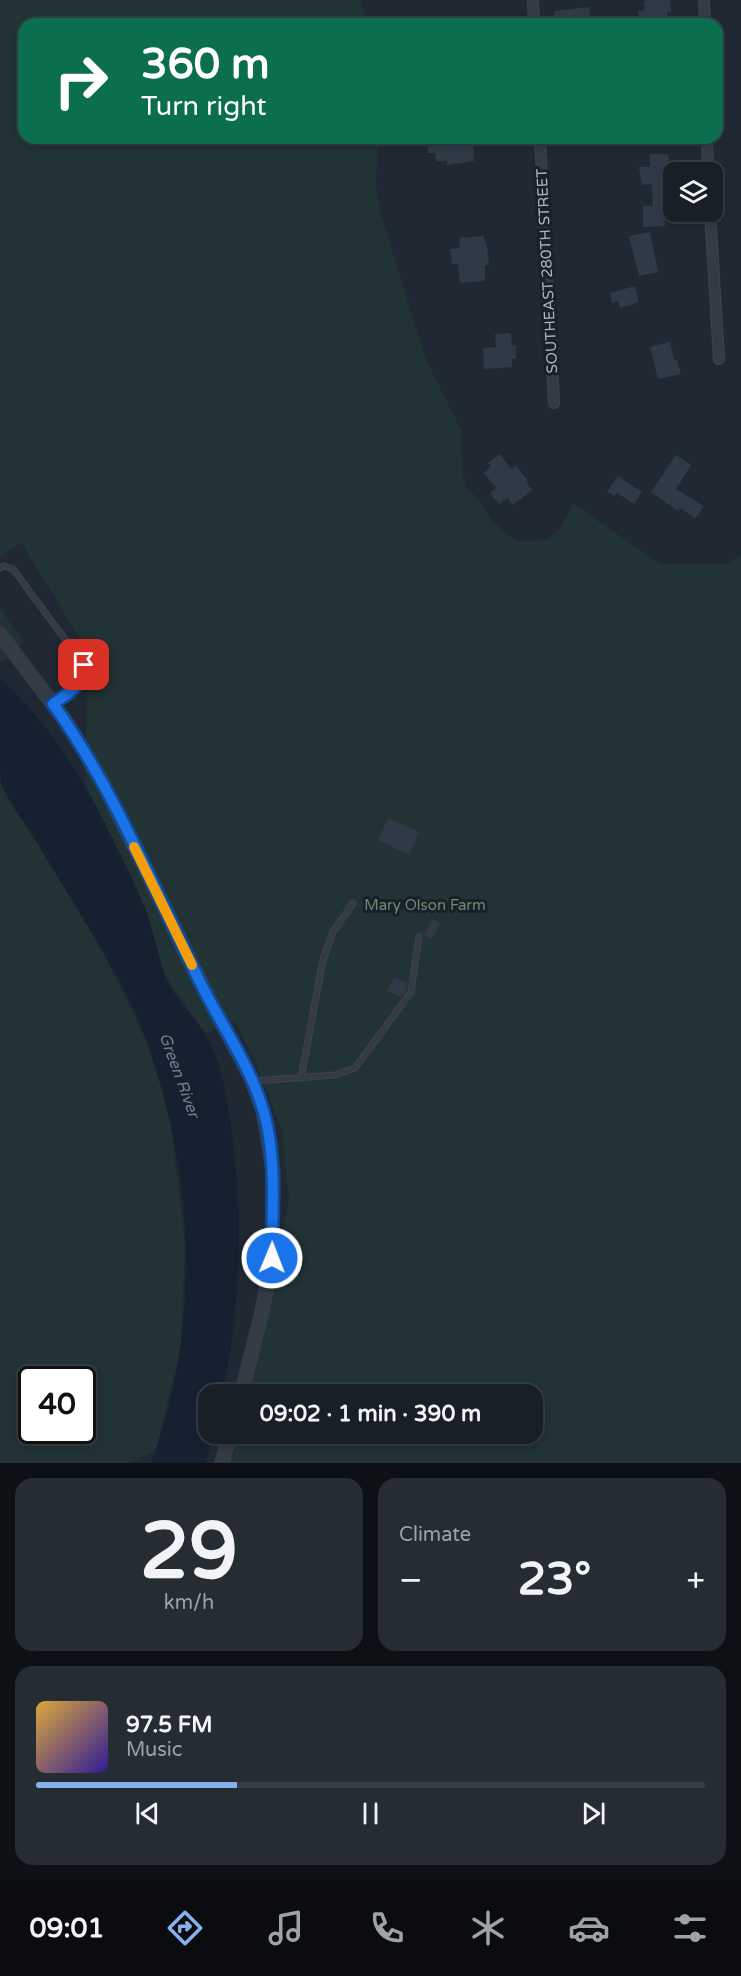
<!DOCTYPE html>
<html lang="en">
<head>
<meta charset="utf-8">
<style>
  body { margin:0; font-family:"Varela Round",sans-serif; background:#252c32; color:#f1f3f6; height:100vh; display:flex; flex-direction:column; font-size:22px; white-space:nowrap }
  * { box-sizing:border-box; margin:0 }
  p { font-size:20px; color:#9fa2a7 }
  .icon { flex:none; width:33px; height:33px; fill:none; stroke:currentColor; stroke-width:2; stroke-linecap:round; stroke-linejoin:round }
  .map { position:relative; height:1463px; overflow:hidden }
  .sheet { display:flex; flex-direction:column; gap:15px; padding:15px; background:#0d1115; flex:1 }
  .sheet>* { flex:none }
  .guide { position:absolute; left:18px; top:18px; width:705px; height:126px; border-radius:18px; box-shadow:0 3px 9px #0003,0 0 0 2px #363d43; background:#0b6e4f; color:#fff; overflow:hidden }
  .controls { position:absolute; left:663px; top:162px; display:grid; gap:12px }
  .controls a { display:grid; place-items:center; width:60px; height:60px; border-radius:12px; background:#181f26; box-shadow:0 3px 9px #0003,0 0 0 2px #363d43; font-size:30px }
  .speed { position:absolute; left:18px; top:1366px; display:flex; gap:12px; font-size:30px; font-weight:700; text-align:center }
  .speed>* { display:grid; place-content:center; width:78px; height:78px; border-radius:50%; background:#181f26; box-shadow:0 3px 9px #0003,0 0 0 2px #363d43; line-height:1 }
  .speed .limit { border:3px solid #111; border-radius:9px; background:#fff; color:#111 }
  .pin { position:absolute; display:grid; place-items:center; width:51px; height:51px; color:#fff; margin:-26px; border-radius:12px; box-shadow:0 3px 9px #0006 }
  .me { position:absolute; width:66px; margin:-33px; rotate:1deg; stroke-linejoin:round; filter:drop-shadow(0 0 4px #0008) }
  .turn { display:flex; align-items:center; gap:21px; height:126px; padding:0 24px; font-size:27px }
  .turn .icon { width:78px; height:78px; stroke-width:2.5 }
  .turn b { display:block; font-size:42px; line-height:51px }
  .big { font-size:45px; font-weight:700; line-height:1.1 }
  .sheet .tile { flex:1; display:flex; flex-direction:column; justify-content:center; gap:9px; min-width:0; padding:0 21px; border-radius:18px; background:#252c32 }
  .sheet .dial { align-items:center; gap:0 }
  .dial b { font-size:78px; line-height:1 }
  .song { display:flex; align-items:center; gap:18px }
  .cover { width:72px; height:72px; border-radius:9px; background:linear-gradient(135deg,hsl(40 70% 55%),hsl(250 70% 35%)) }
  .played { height:6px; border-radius:3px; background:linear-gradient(90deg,#86b1ee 30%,#363d43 30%) }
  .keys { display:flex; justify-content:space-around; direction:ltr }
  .heat { display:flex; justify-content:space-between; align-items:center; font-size:33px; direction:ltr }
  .sheet .tiles { flex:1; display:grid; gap:15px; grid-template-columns:1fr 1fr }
  .tile:last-child { grid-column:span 2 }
  .trip { position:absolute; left:198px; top:1384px; width:345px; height:60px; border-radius:18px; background:#181f26; box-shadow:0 3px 9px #0003,0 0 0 2px #363d43; font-weight:700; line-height:60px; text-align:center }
  .menu { display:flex; height:96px; justify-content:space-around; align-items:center; background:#0a0c0f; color:#9fa2a7 }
  .menu .icon { width:42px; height:42px }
  .menu .current { color:#86b1ee }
  .menu b { font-size:27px; color:#f1f3f6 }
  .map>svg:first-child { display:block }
</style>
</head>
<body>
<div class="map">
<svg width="741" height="1463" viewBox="0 0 741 1463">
  <rect width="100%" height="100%" fill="#202933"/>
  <g fill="#223335" fill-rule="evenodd">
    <path d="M0 0H360L367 24H24V138H379C378 157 374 176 377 195 379 216 390 235 393 255L427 362 461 430 463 474 467 489 478 498 494 523 517 542 547 540 559 530 573 504 661 564H726L741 555V1463H213L226 1434H532V1395H240L278 1258 289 1200 282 1131 253 1057 235 1022 205 1033 165 976 144 907 85 784 88 652 21 542 0 558Z"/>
    <polygon points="0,608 23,642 0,663"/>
    <path d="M0 781 103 952 146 1040 160 1084 171 1127 185 1242 181 1346 156 1450 129 1463H0ZM32 1380H82V1431H32Z"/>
  </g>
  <path fill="#152130" d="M0 679C52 725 86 784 116 846 126 866 136 886 145 908 153 929 157 951 164 973 174 1002 201 1020 213 1049 224 1074 227 1102 231 1128 244 1218 241 1307 222 1395H208V1434H214L205 1463H151C194 1350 195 1222 166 1105 157 1069 145 1032 128 998 100 943 66 891 34 838 23 820 8 802 1 783 0 775 0 764 0 756 0 730 0 705 0 679Z"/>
  <g fill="#303a47">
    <polygon points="650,0 670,0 671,12 667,12 669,24 647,24 647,19 639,20 638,11 645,10 644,1"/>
    <polygon points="589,7 591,24 555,24 554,11"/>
    <polygon points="427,138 460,138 460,145 473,144 474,161 447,165 447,161 436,161 435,153 428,153"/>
    <polygon points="650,154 668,154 671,167 674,166 674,192 664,193 665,226 643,227 643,206 653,206 652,184 642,185 639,167 650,167"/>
    <polygon points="650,232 658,272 639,276 629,236"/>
    <polygon points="483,236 487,246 489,265 485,265 485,281 460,283 458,264 452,264 450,249 460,248 459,238"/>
    <polygon points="635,286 639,302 620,308 618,301 612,303 610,293"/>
    <polygon points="511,333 512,346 516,345 516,359 512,359 512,367 484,369 483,348 496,347 495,334"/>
    <polygon points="670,342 674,360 677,360 681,374 658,379 650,347"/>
    <polygon points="499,454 512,469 516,466 527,480 526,481 532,490 513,505 507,498 499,504 490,493 496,488 484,473 491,466 488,463"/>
    <polygon points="676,455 691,465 676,489 704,506 695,518 680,508 678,511 651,492"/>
    <polygon points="618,476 642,492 634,504 617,493 614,496 607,492"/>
    <polygon points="388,818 419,832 409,855 378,840"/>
    <polygon points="433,919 440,924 432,939 424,934"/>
    <polygon points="394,977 407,984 406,990 401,997 387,991"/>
  </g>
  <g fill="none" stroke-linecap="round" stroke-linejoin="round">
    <defs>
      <g id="service">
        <path d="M0 568 4 566 13 569 84 665C81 687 72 691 54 703"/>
        <polyline points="301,1078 323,960 333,932 353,903"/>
        <polyline points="254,1081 335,1075 355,1068 411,992 419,937"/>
      </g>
      <g id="minor">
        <polyline points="533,0 534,24"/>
        <polyline points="704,0 705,24"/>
        <polyline points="540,138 554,403"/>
        <polyline points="707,138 708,172"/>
        <polyline points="710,212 719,359"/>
      </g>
      <g id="tertiary">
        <polyline points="0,634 67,723 103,783 207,995 251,1078 263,1111 273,1171 272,1258 262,1312 241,1395"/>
        <polyline points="222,1463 230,1434"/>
      </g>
    </defs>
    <use href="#service" stroke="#3d444e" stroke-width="7"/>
    <use href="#minor" stroke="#3d444e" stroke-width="12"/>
    <use href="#tertiary" stroke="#3d444e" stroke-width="15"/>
    <use href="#service" stroke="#343b44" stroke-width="5"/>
    <use href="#minor" stroke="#343b44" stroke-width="10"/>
    <use href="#tertiary" stroke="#343b44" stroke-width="14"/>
  </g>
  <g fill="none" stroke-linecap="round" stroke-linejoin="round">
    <defs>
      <path id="route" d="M84 665C81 688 71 691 53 704 113 787 154 889 200 982 221 1025 251 1066 264 1113 277 1160 272 1210 272 1258"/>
    </defs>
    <use href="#route" stroke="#114b97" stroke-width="15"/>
    <use href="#route" stroke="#1a73e8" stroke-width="10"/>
    <polyline stroke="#f59e0b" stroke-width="10" points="134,847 192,965"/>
  </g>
  <g text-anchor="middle" stroke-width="6" stroke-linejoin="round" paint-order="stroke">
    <g font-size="15" fill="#aeb6c1" stroke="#192029">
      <text transform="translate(547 271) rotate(-93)" y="5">SOUTHEAST 280TH STREET</text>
    </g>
    <g font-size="15" fill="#688f6f" stroke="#192029">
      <text x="425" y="910">Mary Olson Farm</text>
    </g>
    <g font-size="16" font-style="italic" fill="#69819e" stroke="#192029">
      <text transform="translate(180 1075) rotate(70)" y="6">Green River</text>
    </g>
  </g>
</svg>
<div class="controls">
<a><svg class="icon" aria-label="layers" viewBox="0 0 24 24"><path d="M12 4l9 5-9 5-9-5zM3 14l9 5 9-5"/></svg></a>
</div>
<div class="speed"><div class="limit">40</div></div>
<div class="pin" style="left:84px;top:665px;background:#d93025"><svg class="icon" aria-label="arrive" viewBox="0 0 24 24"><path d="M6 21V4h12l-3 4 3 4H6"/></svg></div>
<svg class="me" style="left:272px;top:1258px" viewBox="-20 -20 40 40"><circle r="17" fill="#1a73e8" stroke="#fff" stroke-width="3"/><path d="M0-11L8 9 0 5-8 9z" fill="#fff"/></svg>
<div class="trip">09:02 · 1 min · 390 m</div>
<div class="guide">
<div class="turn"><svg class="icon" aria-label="right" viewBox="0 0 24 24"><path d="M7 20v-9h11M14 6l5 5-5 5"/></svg><div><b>360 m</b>Turn right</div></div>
</div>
</div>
<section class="sheet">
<div class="tiles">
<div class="tile dial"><b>29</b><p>km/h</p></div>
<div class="tile"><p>Climate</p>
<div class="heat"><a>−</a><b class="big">23°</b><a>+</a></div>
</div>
<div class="tile">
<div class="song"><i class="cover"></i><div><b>97.5 FM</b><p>Music</p></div></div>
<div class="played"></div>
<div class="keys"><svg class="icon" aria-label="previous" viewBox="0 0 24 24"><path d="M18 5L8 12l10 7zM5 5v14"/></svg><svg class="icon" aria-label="pause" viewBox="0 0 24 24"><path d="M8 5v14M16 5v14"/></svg><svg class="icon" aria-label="next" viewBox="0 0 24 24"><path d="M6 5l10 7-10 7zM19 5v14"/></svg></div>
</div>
</div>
</section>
<nav class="menu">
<b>09:01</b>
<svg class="icon current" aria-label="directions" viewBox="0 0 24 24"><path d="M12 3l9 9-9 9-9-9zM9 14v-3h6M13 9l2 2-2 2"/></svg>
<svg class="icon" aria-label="music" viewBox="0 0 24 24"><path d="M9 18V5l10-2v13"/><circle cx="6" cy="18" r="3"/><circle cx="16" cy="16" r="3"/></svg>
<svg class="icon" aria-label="phone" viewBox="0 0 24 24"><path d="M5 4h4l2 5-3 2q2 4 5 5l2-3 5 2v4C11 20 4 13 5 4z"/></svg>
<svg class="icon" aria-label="climate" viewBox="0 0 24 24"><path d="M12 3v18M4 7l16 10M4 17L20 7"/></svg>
<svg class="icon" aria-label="car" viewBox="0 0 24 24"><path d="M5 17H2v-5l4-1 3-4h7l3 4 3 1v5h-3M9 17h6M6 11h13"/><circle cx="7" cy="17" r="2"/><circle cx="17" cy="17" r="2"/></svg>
<svg class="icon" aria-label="filters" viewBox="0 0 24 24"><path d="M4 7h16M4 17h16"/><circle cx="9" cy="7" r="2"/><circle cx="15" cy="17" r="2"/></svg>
</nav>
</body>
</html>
